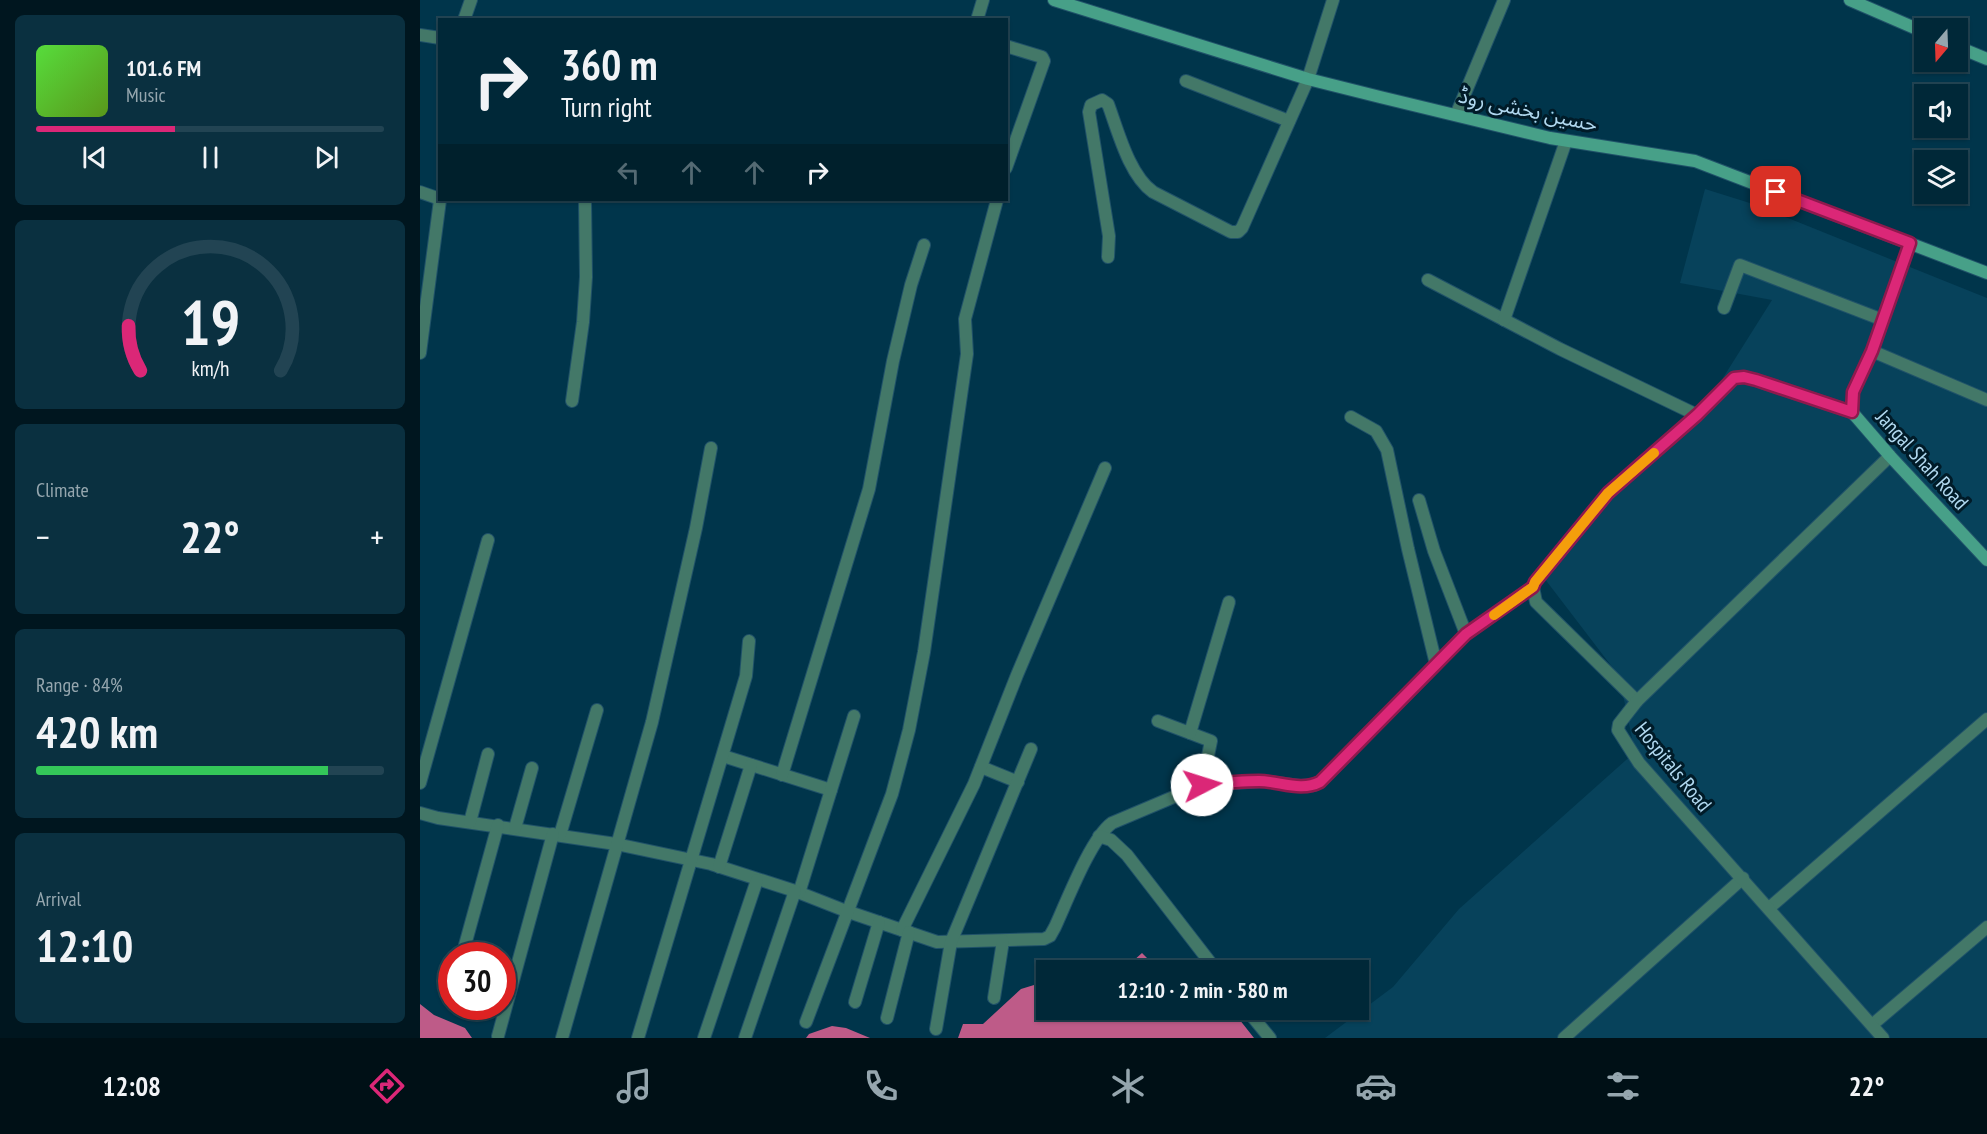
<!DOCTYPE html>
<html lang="en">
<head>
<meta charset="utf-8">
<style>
  body { margin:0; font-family:"PT Sans Narrow","Noto Sans Arabic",sans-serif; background:#0a3040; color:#f1f3f6; height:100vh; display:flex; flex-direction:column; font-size:22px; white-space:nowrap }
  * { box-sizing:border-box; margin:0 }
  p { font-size:20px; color:#95a6ae }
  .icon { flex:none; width:33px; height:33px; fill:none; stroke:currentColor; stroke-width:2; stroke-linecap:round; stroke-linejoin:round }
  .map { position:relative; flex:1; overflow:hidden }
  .panel { display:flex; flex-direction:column; gap:15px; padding:15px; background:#00161f; width:420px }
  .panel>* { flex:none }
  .guide { position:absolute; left:18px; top:18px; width:570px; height:183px; border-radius:0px; box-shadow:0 2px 4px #0004,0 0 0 2px #224453; background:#002838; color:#f1f3f6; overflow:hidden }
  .needle { width:39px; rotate:199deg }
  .fabs { position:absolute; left:1494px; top:18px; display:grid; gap:12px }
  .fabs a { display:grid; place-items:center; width:54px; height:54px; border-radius:0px; background:#002838; box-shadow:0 2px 4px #0004,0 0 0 2px #224453; font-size:30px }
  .speed { position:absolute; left:18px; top:942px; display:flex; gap:12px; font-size:30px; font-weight:700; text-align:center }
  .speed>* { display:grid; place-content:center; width:78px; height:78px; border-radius:50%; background:#002838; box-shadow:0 2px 4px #0004,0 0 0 2px #224453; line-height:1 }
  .speed .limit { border:9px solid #d22; background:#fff; color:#111 }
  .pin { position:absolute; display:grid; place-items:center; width:51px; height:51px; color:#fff; margin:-26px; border-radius:12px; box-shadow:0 3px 9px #0006 }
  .me { position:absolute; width:66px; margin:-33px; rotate:85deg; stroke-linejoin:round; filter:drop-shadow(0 0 4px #0008) }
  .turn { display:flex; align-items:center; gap:21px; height:126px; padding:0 24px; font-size:27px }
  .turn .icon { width:78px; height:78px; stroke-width:2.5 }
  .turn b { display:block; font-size:42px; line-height:51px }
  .lanes { display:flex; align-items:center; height:57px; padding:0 24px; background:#0003; justify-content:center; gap:30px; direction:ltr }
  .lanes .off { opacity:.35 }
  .big { font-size:45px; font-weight:600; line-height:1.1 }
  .panel .widget { flex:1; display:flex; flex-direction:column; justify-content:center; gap:9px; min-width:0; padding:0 21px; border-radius:9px; background:#0a3040 }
  .panel .dial { align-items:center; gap:0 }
  .dial svg { height:156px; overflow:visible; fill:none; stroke:#224453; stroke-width:7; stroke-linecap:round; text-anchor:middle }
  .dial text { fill:#f1f3f6; stroke:none }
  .song { display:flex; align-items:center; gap:18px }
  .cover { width:72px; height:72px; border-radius:9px; background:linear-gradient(135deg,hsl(110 70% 55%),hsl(90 70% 35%)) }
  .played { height:6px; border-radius:3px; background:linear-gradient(90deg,#db2777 40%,#224453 40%) }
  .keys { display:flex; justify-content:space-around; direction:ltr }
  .heat { display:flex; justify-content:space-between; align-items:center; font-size:33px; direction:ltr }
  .charge { height:9px; border-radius:4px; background:linear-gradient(90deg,#34c759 84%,#224453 0) }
  .trip { position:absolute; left:616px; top:960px; width:333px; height:60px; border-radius:0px; background:#002838; box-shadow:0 2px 4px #0004,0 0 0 2px #224453; font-weight:600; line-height:60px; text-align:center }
  .menu { display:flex; height:96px; justify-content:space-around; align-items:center; background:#001016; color:#95a6ae }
  .menu .icon { width:42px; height:42px }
  .menu .active { color:#db2777 }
  .menu b { font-size:27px; color:#f1f3f6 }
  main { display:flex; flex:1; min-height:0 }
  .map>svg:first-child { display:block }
</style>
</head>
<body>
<main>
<section class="panel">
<div class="widget">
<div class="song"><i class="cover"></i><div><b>101.6 FM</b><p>Music</p></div></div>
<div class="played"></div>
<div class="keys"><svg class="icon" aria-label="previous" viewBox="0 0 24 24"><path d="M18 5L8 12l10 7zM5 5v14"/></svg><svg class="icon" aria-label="pause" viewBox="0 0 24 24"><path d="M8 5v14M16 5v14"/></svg><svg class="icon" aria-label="next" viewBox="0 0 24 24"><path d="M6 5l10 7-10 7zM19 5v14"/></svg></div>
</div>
<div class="widget dial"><svg viewBox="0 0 100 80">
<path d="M14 69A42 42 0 1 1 86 69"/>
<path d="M14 69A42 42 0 0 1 8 46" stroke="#db2777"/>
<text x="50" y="56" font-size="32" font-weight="700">19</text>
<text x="50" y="72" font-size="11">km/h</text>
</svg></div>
<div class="widget"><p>Climate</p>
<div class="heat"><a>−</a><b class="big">22°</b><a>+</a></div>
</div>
<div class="widget"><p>Range · 84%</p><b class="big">420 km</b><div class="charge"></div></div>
<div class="widget"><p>Arrival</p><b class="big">12:10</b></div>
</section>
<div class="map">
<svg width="1567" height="1038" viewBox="0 0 1567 1038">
  <rect width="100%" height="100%" fill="#00354b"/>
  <polygon fill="#07425b" points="1285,189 1333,204 1567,298 1567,1038 905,1038 973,987 1039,909 1215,752 1199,676 1118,570 1301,381 1352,300 1260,283"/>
  <g fill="#be5b88">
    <polygon points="722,953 738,969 745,966 753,970 703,970"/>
    <polygon points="627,981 627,1010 812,1010 834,1038 538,1038 543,1024 563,1024 601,989"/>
    <polygon points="0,1004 14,1015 45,1028 52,1038 0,1038"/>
    <polygon points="412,1026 426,1028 450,1038 386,1038 389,1034"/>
  </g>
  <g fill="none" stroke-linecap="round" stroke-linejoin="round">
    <defs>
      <g id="street">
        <polyline points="44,20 51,0"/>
        <polyline points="557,20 563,0"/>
        <polyline points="0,35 20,38"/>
        <polyline points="586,46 622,57 624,61 586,168"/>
        <polyline points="766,81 869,121"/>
        <polyline points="1036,115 1084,0"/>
        <polyline points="0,192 20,199"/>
        <path d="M688 257 689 236 669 112 671 105 682 100 688 104C698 131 709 175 733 192L811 232H818L822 228 888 79 913 0"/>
        <polyline points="1008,280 1140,349 1277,415"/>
        <polyline points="1304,308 1320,265 1463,320"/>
        <polyline points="1084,320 1146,141"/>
        <polyline points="1452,351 1567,400"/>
        <polyline points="0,353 20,200"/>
        <polyline points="152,401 163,322 166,277 165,200"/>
        <polyline points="931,417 956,431 967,450 988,549 1016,664"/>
        <polyline points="999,500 1014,551 1046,634"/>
        <polyline points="1217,701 1116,602 1113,587 1115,582 1188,493 1277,415 1314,378 1324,377 1336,380 1432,412"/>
        <polyline points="738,721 791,741 782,785"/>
        <polyline points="770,733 809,602"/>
        <polyline points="303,756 411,790"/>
        <polyline points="561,767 598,782"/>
        <polyline points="362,775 449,489 473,361 491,285 504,245"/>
        <polyline points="0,783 68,540"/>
        <path d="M0 813 18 818 196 844 291 864 375 891 426 911 517 942 624 939 630 936 635 927C647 901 671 838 692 823L782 785 843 781 880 786 894 785 900 782 1046 634 1113 587"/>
        <polyline points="50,822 68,754"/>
        <polyline points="95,828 112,768"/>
        <polyline points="140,835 177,710"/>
        <polyline points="679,836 691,840 707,855 796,970"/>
        <polyline points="299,867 331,765"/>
        <polyline points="379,893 434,716"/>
        <polyline points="1349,908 1567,719"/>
        <polyline points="482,930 554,784 597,675 685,468"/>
        <polyline points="42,956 78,825"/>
        <polyline points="31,998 32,995"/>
        <polyline points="574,998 583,941"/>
        <polyline points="435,1002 459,922"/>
        <polyline points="827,1010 850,1038"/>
        <polyline points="467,1018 489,932"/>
        <polyline points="386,1022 472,794 489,730 504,652 547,354 545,319 577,200"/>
        <polyline points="1452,1025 1567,927"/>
        <polyline points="516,1029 531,942 611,749"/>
        <polyline points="78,1036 133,834"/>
        <polyline points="142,1038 232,722 276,528 291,448"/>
        <polyline points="218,1038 326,676 329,641"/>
        <polyline points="284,1038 337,880"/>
        <polyline points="325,1038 375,891"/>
        <polyline points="1144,1038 1323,878"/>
        <polyline points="1463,1038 1219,763 1198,730 1199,724 1217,701 1470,456"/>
      </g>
      <g id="secondary">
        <polyline points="634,0 888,79 960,97 1130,138 1275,161 1567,273"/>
        <polyline points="1430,0 1504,32"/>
        <polyline points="1538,47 1567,59"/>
        <polyline points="1490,243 1452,351 1433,392 1432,412 1470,456 1567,560"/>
      </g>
    </defs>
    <use href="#street" stroke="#205269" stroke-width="14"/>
    <use href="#secondary" stroke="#205269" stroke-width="14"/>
    <use href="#street" stroke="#437868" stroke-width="12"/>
    <use href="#secondary" stroke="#47a088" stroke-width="12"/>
  </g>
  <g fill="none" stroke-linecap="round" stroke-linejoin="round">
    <defs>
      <path id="route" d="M782 785C801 783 820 781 839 781 859 781 881 792 900 782L1046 634 1113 587 1115 582 1188 493 1277 415 1314 378 1324 377 1336 380 1432 412 1433 392 1452 351 1490 243 1356 192"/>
    </defs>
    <use href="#route" stroke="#8e194d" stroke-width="15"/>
    <use href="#route" stroke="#db2777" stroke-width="10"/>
    <polyline stroke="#f59e0b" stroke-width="10" points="1074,615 1113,587 1115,582 1188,493 1234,453"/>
  </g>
  <g text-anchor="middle" stroke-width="6" stroke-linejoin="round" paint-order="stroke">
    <g font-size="21" fill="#b0d8ef" stroke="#001b28">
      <text transform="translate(1108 110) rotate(12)" y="7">حسین بخشی روڈ</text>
      <text transform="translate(1502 460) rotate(48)" y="7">Jangal Shah Road</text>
      <text transform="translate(1253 767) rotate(51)" y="7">Hospitals Road</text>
    </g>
  </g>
</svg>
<div class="fabs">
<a><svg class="needle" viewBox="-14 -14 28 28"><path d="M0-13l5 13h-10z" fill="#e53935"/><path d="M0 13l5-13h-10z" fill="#95a6ae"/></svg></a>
<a><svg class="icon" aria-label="sound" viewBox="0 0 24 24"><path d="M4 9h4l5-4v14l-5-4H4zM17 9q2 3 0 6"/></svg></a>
<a><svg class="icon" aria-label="layers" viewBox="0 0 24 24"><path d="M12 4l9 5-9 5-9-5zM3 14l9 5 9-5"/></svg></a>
</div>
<div class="speed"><div class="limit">30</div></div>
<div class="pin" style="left:1356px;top:192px;background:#d93025"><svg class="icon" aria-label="arrive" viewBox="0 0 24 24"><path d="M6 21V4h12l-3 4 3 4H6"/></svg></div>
<svg class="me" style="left:782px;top:785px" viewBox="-20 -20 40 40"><circle r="19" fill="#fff"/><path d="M0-13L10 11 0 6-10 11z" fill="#db2777"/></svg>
<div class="trip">12:10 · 2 min · 580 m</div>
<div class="guide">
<div class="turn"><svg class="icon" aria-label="right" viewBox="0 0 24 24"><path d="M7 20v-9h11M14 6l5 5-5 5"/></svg><div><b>360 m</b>Turn right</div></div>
<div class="lanes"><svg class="icon off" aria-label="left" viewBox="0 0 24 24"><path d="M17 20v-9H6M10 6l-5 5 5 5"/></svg><svg class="icon off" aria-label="ahead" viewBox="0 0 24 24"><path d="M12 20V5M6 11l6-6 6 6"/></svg><svg class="icon off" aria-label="ahead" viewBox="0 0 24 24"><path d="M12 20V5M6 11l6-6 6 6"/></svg><svg class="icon" aria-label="right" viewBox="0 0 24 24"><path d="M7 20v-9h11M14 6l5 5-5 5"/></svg></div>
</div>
</div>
</main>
<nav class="menu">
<b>12:08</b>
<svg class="icon active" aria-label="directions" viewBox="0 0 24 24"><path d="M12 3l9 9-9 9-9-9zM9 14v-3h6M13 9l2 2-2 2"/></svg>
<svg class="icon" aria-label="music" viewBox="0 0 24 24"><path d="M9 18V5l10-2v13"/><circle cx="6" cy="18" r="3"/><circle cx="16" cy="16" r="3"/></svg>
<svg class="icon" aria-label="phone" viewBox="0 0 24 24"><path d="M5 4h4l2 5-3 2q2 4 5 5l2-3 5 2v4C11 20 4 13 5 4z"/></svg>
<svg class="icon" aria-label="climate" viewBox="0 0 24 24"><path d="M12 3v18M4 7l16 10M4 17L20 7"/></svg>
<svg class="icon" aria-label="car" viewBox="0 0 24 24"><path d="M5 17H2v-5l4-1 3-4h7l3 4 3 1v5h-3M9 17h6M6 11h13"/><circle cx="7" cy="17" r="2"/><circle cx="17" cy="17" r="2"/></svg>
<svg class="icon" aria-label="filters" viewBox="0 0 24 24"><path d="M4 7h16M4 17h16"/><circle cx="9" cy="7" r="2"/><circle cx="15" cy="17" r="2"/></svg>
<b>22°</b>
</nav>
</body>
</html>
